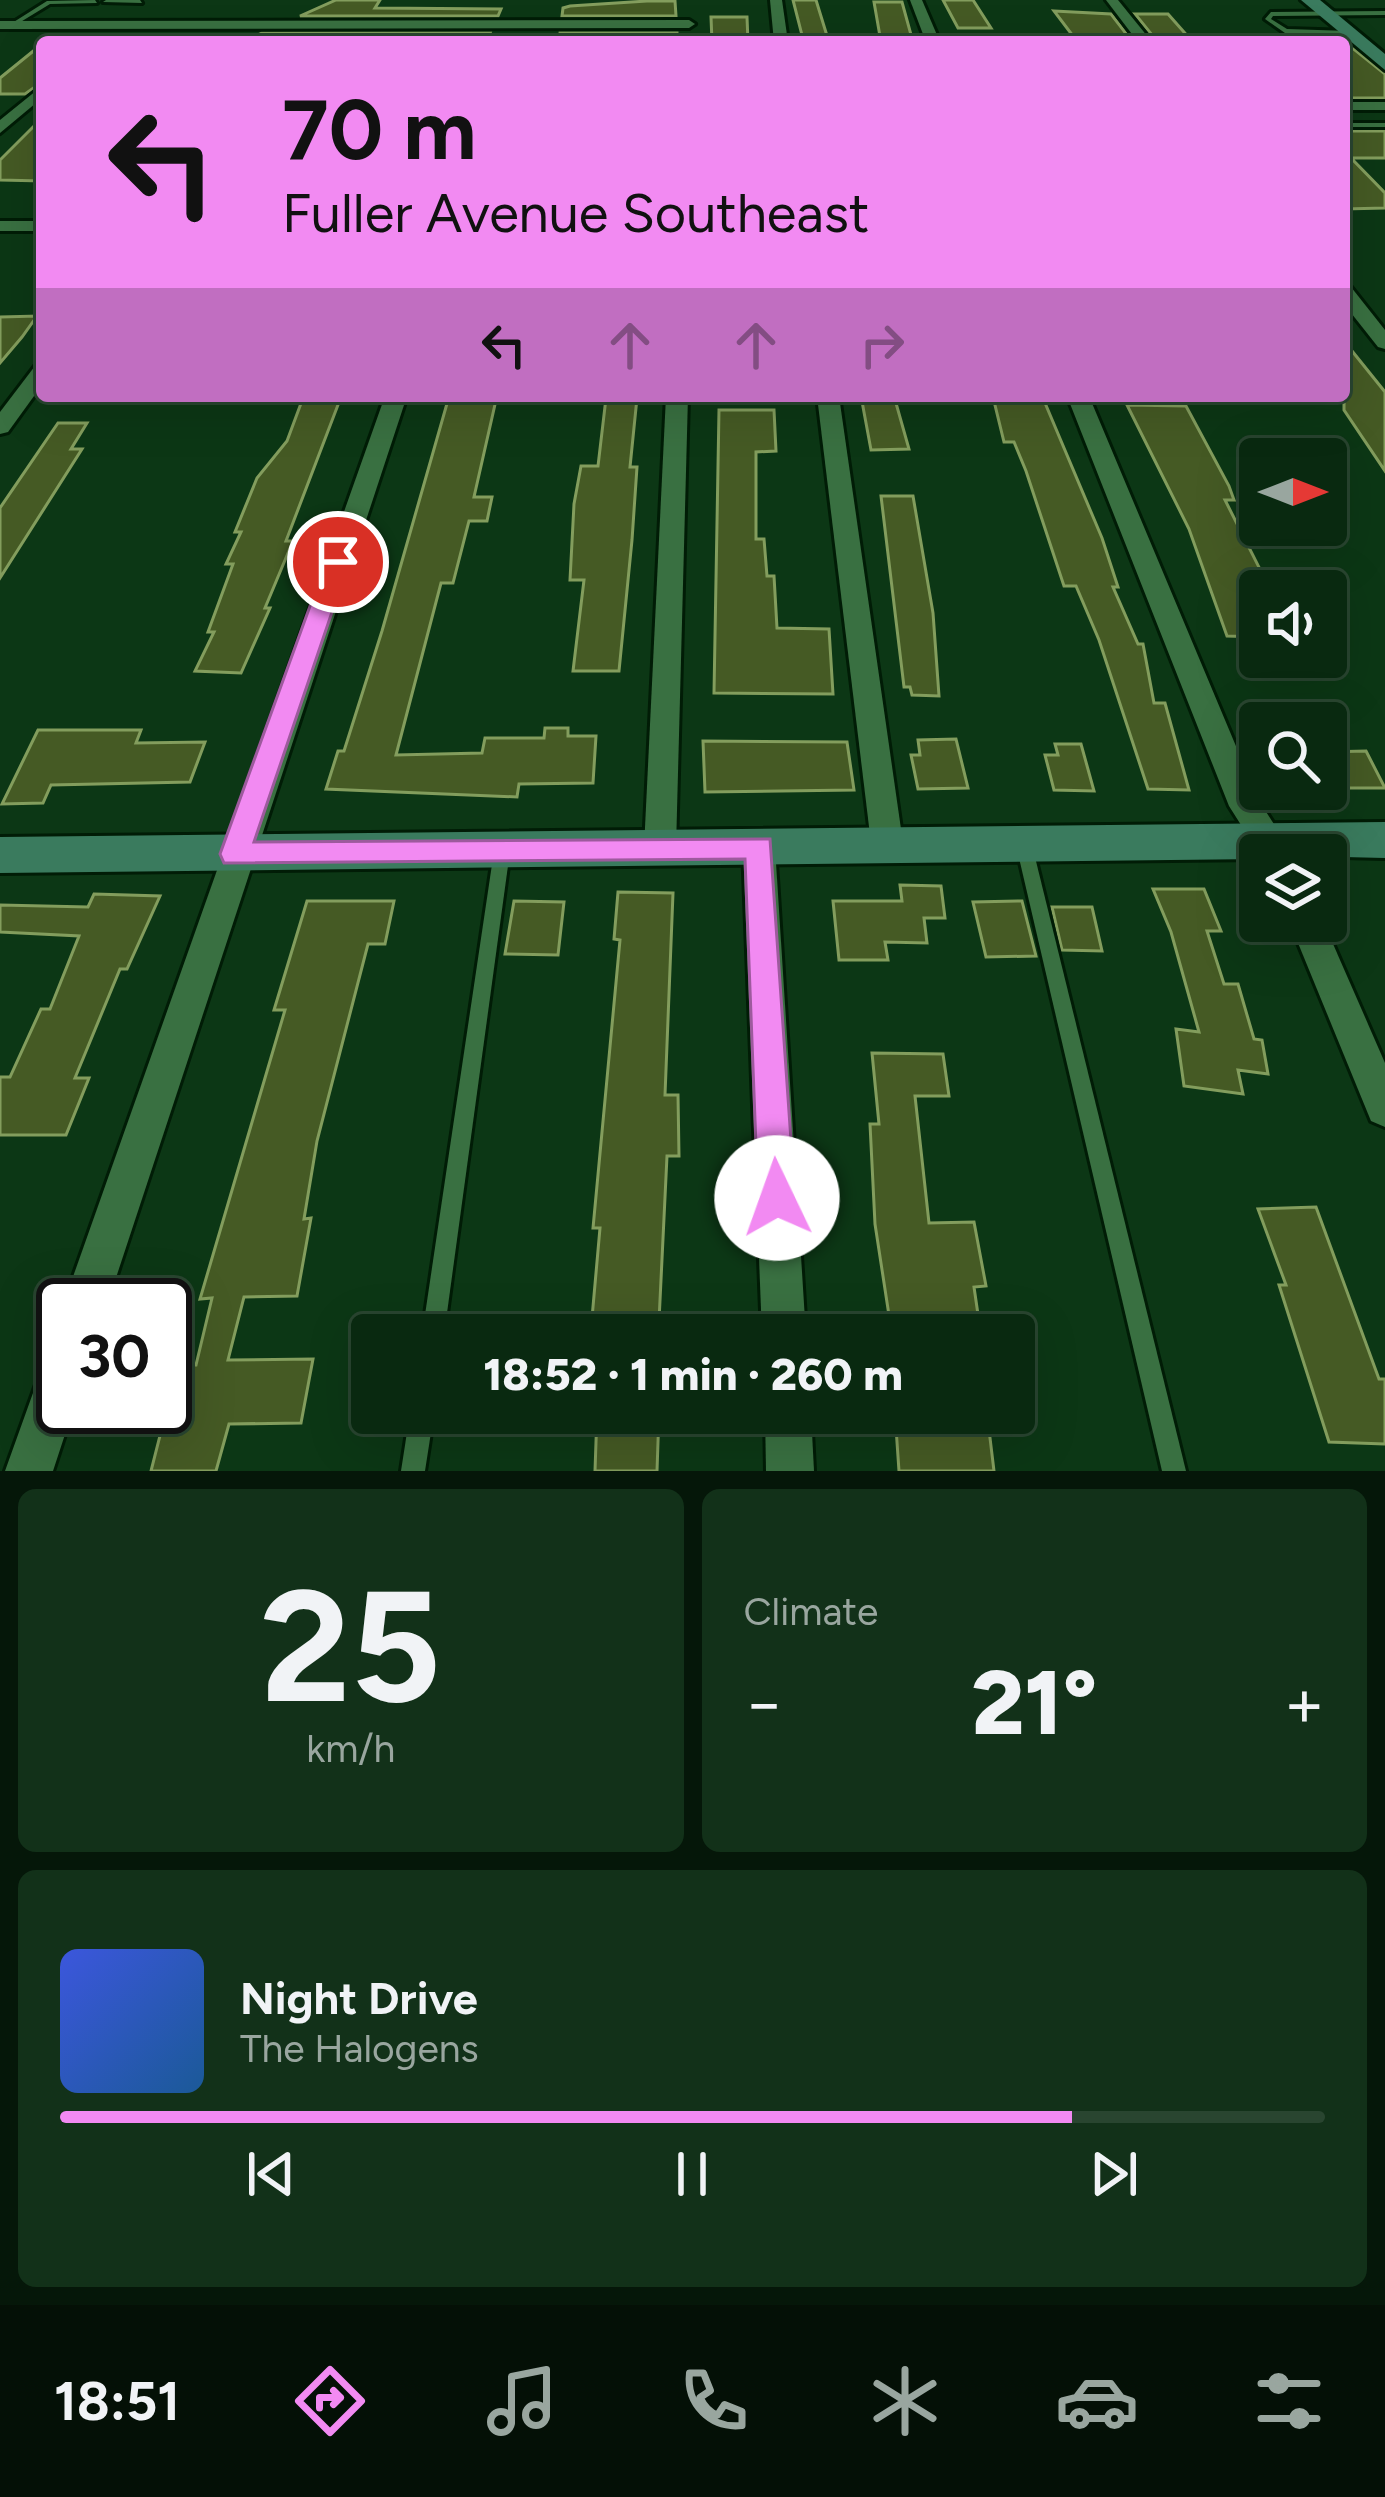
<!DOCTYPE html>
<html lang="en">
<head>
<meta charset="utf-8">
<style>
  body { margin:0; font-family:Figtree,sans-serif; background:#123119; color:#f1f3f6; height:100vh; display:flex; flex-direction:column; font-size:45px; white-space:nowrap }
  * { box-sizing:border-box; margin:0 }
  p { font-size:39px; color:#99a69f }
  .icon { flex:none; width:66px; height:66px; fill:none; stroke:currentColor; stroke-width:2; stroke-linecap:round; stroke-linejoin:round }
  .map { position:relative; height:1471px; overflow:hidden }
  .details { display:flex; flex-direction:column; gap:18px; padding:18px; background:#051709; flex:1 }
  .details>* { flex:none }
  .guide { position:absolute; left:36px; top:36px; width:1314px; height:366px; border-radius:12px; box-shadow:0 12px 48px #0002,0 0 0 3px #294530; background:#f28af2; color:#111; overflow:hidden }
  .needle { width:78px; rotate:90deg }
  .fabs { position:absolute; left:1239px; top:438px; display:grid; gap:24px }
  .fabs a { display:grid; place-items:center; width:108px; height:108px; border-radius:12px; background:#092910; box-shadow:0 12px 48px #0002,0 0 0 3px #294530; font-size:60px }
  .speed { position:absolute; left:36px; top:1278px; display:flex; gap:24px; font-size:60px; font-weight:700; text-align:center }
  .speed>* { display:grid; place-content:center; width:156px; height:156px; border-radius:50%; background:#092910; box-shadow:0 12px 48px #0002,0 0 0 3px #294530; line-height:1 }
  .speed .limit { border:6px solid #111; border-radius:18px; background:#fff; color:#111 }
  .pin { position:absolute; display:grid; place-items:center; width:102px; height:102px; color:#fff; margin:-51px; border:6px solid #fff; border-radius:50%; box-shadow:0 3px 12px #0007 }
  .me { position:absolute; width:132px; margin:-66px; rotate:357deg; stroke-linejoin:round; filter:drop-shadow(0 0 9px #0008) }
  .turn { display:flex; align-items:center; gap:42px; height:252px; padding:0 48px; font-size:54px }
  .turn .icon { width:156px; height:156px; stroke-width:2.5 }
  .turn b { display:block; font-size:84px; line-height:102px }
  .lanes { display:flex; align-items:center; height:114px; padding:0 48px; background:#0003; justify-content:center; gap:60px; direction:ltr }
  .lanes .off { opacity:.35 }
  .big { font-size:90px; font-weight:800; line-height:1.1 }
  .details .widget { flex:1; display:flex; flex-direction:column; justify-content:center; gap:18px; min-width:0; padding:0 42px; border-radius:18px; background:#123119 }
  .details .dial { align-items:center; gap:0 }
  .dial b { font-size:156px; line-height:1 }
  .song { display:flex; align-items:center; gap:36px }
  .cover { width:144px; height:144px; border-radius:18px; background:linear-gradient(135deg,hsl(230 70% 55%),hsl(210 70% 35%)) }
  .played { height:12px; border-radius:6px; background:linear-gradient(90deg,#f28af2 80%,#294530 80%) }
  .keys { display:flex; justify-content:space-around; direction:ltr }
  .heat { display:flex; justify-content:space-between; align-items:center; font-size:66px; direction:ltr }
  .details .tiles { flex:1; display:grid; gap:18px; grid-template-columns:1fr 1fr }
  .widget:last-child { grid-column:span 2 }
  .trip { position:absolute; left:351px; top:1314px; width:684px; height:120px; border-radius:12px; background:#092910; box-shadow:0 12px 48px #0002,0 0 0 3px #294530; font-weight:800; line-height:120px; text-align:center }
  .dock { display:flex; height:192px; justify-content:space-around; align-items:center; background:#041006; color:#99a69f }
  .dock .icon { width:84px; height:84px }
  .dock .selected { color:#f28af2 }
  .dock b { font-size:54px; color:#f1f3f6 }
  .map>svg:first-child { display:block }
</style>
</head>
<body>
<div class="map">
<svg width="1385" height="1471" viewBox="0 0 1385 1471">
  <rect width="100%" height="100%" fill="#0c3715"/>
  <g fill="#455a24" stroke="#839d5d" stroke-width="3">
    <polygon points="336,0 380,0 375,8 501,9 498,16 300,16"/>
    <polygon points="793,0 816,0 828,39 803,39"/>
    <polygon points="943,0 973,0 991,28 958,28"/>
    <polygon points="647,1 675,1 676,16 562,16 563,8 570,6"/>
    <polygon points="874,2 902,2 913,42 881,42"/>
    <polygon points="1054,11 1111,14 1131,40 1076,40"/>
    <polygon points="1135,14 1168,14 1191,40 1156,40"/>
    <polygon points="711,17 747,17 748,42 712,42"/>
    <polygon points="262,33 490,33 487,40 242,42"/>
    <polygon points="560,33 677,33 677,37 559,42"/>
    <polygon points="1289,38 1340,38 1385,74 1385,98 1344,98 1344,42"/>
    <polygon points="42,44 42,82 25,94 0,94 0,78"/>
    <polygon points="42,118 42,181 0,180 0,160"/>
    <polygon points="1344,131 1385,131 1385,158 1351,158 1385,193 1385,208 1344,209"/>
    <polygon points="37,316 22,337 0,363 0,317"/>
    <polygon points="1344,341 1385,392 1385,471 1344,410"/>
    <polygon points="861,396 894,396 909,449 871,450"/>
    <polygon points="341,397 286,541 293,541 265,608 270,608 241,673 195,671 214,632 208,632 233,564 226,564 241,532 235,532 257,478 287,441 303,398"/>
    <polygon points="606,398 637,398 630,467 637,467 632,540 619,671 573,671 584,580 570,580 574,504 581,466 598,466"/>
    <polygon points="448,400 496,400 474,497 492,497 487,521 469,521 453,583 441,583 396,755 482,753 485,738 544,738 545,728 568,728 568,736 596,736 593,783 519,784 517,797 326,789 338,751 344,751 382,631"/>
    <polygon points="994,401 1045,403 1102,538 1118,587 1113,587 1138,644 1143,644 1154,703 1165,703 1189,790 1148,789 1099,640 1076,586 1064,586 1026,471 1014,442 1004,442"/>
    <polygon points="1127,405 1186,406 1229,486 1234,500 1225,500 1271,591 1260,591 1260,637 1227,636 1189,529"/>
    <polygon points="719,410 774,410 776,451 756,452 756,539 764,539 767,576 774,576 777,628 829,629 833,694 714,693"/>
    <polygon points="58,423 87,423 71,449 82,449 0,578 0,508"/>
    <polygon points="881,496 913,496 933,613 939,696 912,695 910,687 904,687"/>
    <polygon points="38,730 141,730 136,743 205,742 190,782 51,785 43,803 2,804"/>
    <polygon points="956,739 968,788 918,789 911,755 920,755 918,740"/>
    <polygon points="703,741 847,742 854,790 705,792"/>
    <polygon points="1055,744 1081,744 1094,791 1054,790 1045,755 1058,755"/>
    <polygon points="1366,751 1385,788 1326,788 1326,752"/>
    <polygon points="900,885 941,886 945,918 924,918 927,943 885,942 888,960 839,960 833,901 902,901"/>
    <polygon points="1153,889 1204,889 1221,931 1207,931 1224,984 1238,984 1254,1039 1262,1040 1268,1074 1238,1070 1243,1094 1184,1086 1176,1029 1199,1032 1171,932"/>
    <polygon points="618,892 673,893 665,1095 678,1095 679,1156 667,1156 659,1321 592,1318 600,1228 593,1228 620,940 614,939"/>
    <polygon points="94,894 160,896 127,969 120,969 75,1078 89,1078 66,1135 0,1135 0,1077 10,1077 41,1009 50,1009 79,936 0,932 0,905 88,907"/>
    <polygon points="307,901 394,901 385,944 368,944 317,1141 304,1219 311,1218 297,1296 244,1297 228,1360 313,1359 301,1423 229,1424 216,1471 151,1471 178,1365 196,1365 212,1298 200,1299 285,1010 274,1010"/>
    <polygon points="514,901 564,902 558,955 505,954"/>
    <polygon points="1022,901 1036,956 986,957 973,902"/>
    <polygon points="1052,907 1092,907 1102,951 1062,950"/>
    <polygon points="872,1053 943,1054 949,1096 915,1096 929,1223 974,1222 986,1286 974,1287 981,1335 892,1335 875,1224 870,1124 879,1124"/>
    <polygon points="1316,1207 1379,1379 1385,1379 1385,1444 1329,1442 1279,1285 1286,1285 1258,1209"/>
    <polygon points="597,1413 659,1413 657,1471 595,1471"/>
    <polygon points="895,1413 987,1413 994,1471 899,1471"/>
  </g>
  <g fill="none" stroke-linecap="round" stroke-linejoin="round">
    <defs>
      <g id="lane">
        <polygon points="95,0 97,3 50,4 14,26 9,25 47,1"/>
        <polygon points="140,0 142,3 103,2 106,0"/>
        <polygon points="1385,11 1385,15 1273,16 1271,19 1287,29 1349,31 1347,34 1285,33 1265,19 1271,12"/>
        <rect x="1344" y="123" width="41" height="4"/>
        <polygon points="1024,839 1030,840 1032,845 1186,1471 1162,1471 1016,845 1018,840"/>
        <polygon points="502,844 508,846 510,851 444,1335 422,1335 494,851 496,846"/>
        <polygon points="410,1413 434,1413 425,1471 401,1471"/>
      </g>
      <g id="street">
        <polygon points="770,0 782,0 788,42 774,42"/>
        <polygon points="910,0 922,0 940,42 926,42"/>
        <polygon points="1106,0 1118,0 1152,42 1138,42"/>
        <polygon points="0,21 689,20 695,24 689,28 0,29"/>
        <polygon points="42,86 42,98 0,133 0,120"/>
        <rect x="1344" y="102" width="41" height="8"/>
        <rect x="0" y="221" width="42" height="10"/>
        <polygon points="1344,285 1351,287 1385,330 1385,349 1378,347 1344,304"/>
        <polygon points="42,364 42,385 8,432 0,434 0,412 35,366"/>
        <polygon points="385,396 407,396 107,1305 63,1305"/>
        <polygon points="666,396 688,396 676,848 672,857 660,861 648,857 644,848"/>
        <polygon points="817,396 839,396 903,843 899,852 887,856 875,852 871,843"/>
        <polygon points="1067,396 1089,396 1259,801 1294,855 1260,855 1229,806"/>
        <polygon points="759,834 771,838 775,847 806,1335 762,1335 743,847 747,838"/>
        <polygon points="1289,921 1323,921 1385,1063 1385,1127 1371,1121"/>
        <polygon points="63,1347 63,1407 74,1407 53,1471 5,1471 47,1354"/>
        <polygon points="765,1413 811,1413 814,1471 766,1471"/>
      </g>
      <g id="secondary">
        <polygon points="1301,0 1320,0 1385,54 1385,70"/>
        <polygon points="1385,822 1385,858 1260,855 1260,859 0,873 0,837"/>
      </g>
    </defs>
    <use href="#lane" stroke="#011c06" stroke-width="6"/>
    <use href="#street" stroke="#011c06" stroke-width="6"/>
    <use href="#secondary" stroke="#011c06" stroke-width="6"/>
    <use href="#lane" fill="#397041" fill-rule="evenodd"/>
    <use href="#street" fill="#397041" fill-rule="evenodd"/>
    <use href="#secondary" fill="#3a7b5e" fill-rule="evenodd"/>
  </g>
  <polygon fill="#f28af2" stroke="#9d5a9d" stroke-width="3" points="338,555 349,562 254,842 770,839 795,1198 790,1212 777,1217 763,1212 758,1198 745,859 224,863 220,854 326,562"/>
</svg>
<div class="fabs">
<a><svg class="needle" viewBox="-14 -14 28 28"><path d="M0-13l5 13h-10z" fill="#e53935"/><path d="M0 13l5-13h-10z" fill="#99a69f"/></svg></a>
<a><svg class="icon" aria-label="sound" viewBox="0 0 24 24"><path d="M4 9h4l5-4v14l-5-4H4zM17 9q2 3 0 6"/></svg></a>
<a><svg class="icon" aria-label="search" viewBox="0 0 24 24"><circle cx="10" cy="10" r="6"/><path d="M15 15l6 6"/></svg></a>
<a><svg class="icon" aria-label="layers" viewBox="0 0 24 24"><path d="M12 4l9 5-9 5-9-5zM3 14l9 5 9-5"/></svg></a>
</div>
<div class="speed"><div class="limit">30</div></div>
<div class="pin" style="left:338px;top:562px;background:#d93025"><svg class="icon" aria-label="arrive" viewBox="0 0 24 24"><path d="M6 21V4h12l-3 4 3 4H6"/></svg></div>
<svg class="me" style="left:777px;top:1198px" viewBox="-20 -20 40 40"><circle r="19" fill="#fff"/><path d="M0-13L10 11 0 6-10 11z" fill="#f28af2"/></svg>
<div class="trip">18:52 · 1 min · 260 m</div>
<div class="guide">
<div class="turn"><svg class="icon" aria-label="left" viewBox="0 0 24 24"><path d="M17 20v-9H6M10 6l-5 5 5 5"/></svg><div><b>70 m</b>Fuller Avenue Southeast</div></div>
<div class="lanes"><svg class="icon" aria-label="left" viewBox="0 0 24 24"><path d="M17 20v-9H6M10 6l-5 5 5 5"/></svg><svg class="icon off" aria-label="ahead" viewBox="0 0 24 24"><path d="M12 20V5M6 11l6-6 6 6"/></svg><svg class="icon off" aria-label="ahead" viewBox="0 0 24 24"><path d="M12 20V5M6 11l6-6 6 6"/></svg><svg class="icon off" aria-label="right" viewBox="0 0 24 24"><path d="M7 20v-9h11M14 6l5 5-5 5"/></svg></div>
</div>
</div>
<section class="details">
<div class="tiles">
<div class="widget dial"><b>25</b><p>km/h</p></div>
<div class="widget"><p>Climate</p>
<div class="heat"><a>−</a><b class="big">21°</b><a>+</a></div>
</div>
<div class="widget">
<div class="song"><i class="cover"></i><div><b>Night Drive</b><p>The Halogens</p></div></div>
<div class="played"></div>
<div class="keys"><svg class="icon" aria-label="previous" viewBox="0 0 24 24"><path d="M18 5L8 12l10 7zM5 5v14"/></svg><svg class="icon" aria-label="pause" viewBox="0 0 24 24"><path d="M8 5v14M16 5v14"/></svg><svg class="icon" aria-label="next" viewBox="0 0 24 24"><path d="M6 5l10 7-10 7zM19 5v14"/></svg></div>
</div>
</div>
</section>
<nav class="dock">
<b>18:51</b>
<svg class="icon selected" aria-label="directions" viewBox="0 0 24 24"><path d="M12 3l9 9-9 9-9-9zM9 14v-3h6M13 9l2 2-2 2"/></svg>
<svg class="icon" aria-label="music" viewBox="0 0 24 24"><path d="M9 18V5l10-2v13"/><circle cx="6" cy="18" r="3"/><circle cx="16" cy="16" r="3"/></svg>
<svg class="icon" aria-label="phone" viewBox="0 0 24 24"><path d="M5 4h4l2 5-3 2q2 4 5 5l2-3 5 2v4C11 20 4 13 5 4z"/></svg>
<svg class="icon" aria-label="climate" viewBox="0 0 24 24"><path d="M12 3v18M4 7l16 10M4 17L20 7"/></svg>
<svg class="icon" aria-label="car" viewBox="0 0 24 24"><path d="M5 17H2v-5l4-1 3-4h7l3 4 3 1v5h-3M9 17h6M6 11h13"/><circle cx="7" cy="17" r="2"/><circle cx="17" cy="17" r="2"/></svg>
<svg class="icon" aria-label="filters" viewBox="0 0 24 24"><path d="M4 7h16M4 17h16"/><circle cx="9" cy="7" r="2"/><circle cx="15" cy="17" r="2"/></svg>
</nav>
</body>
</html>
